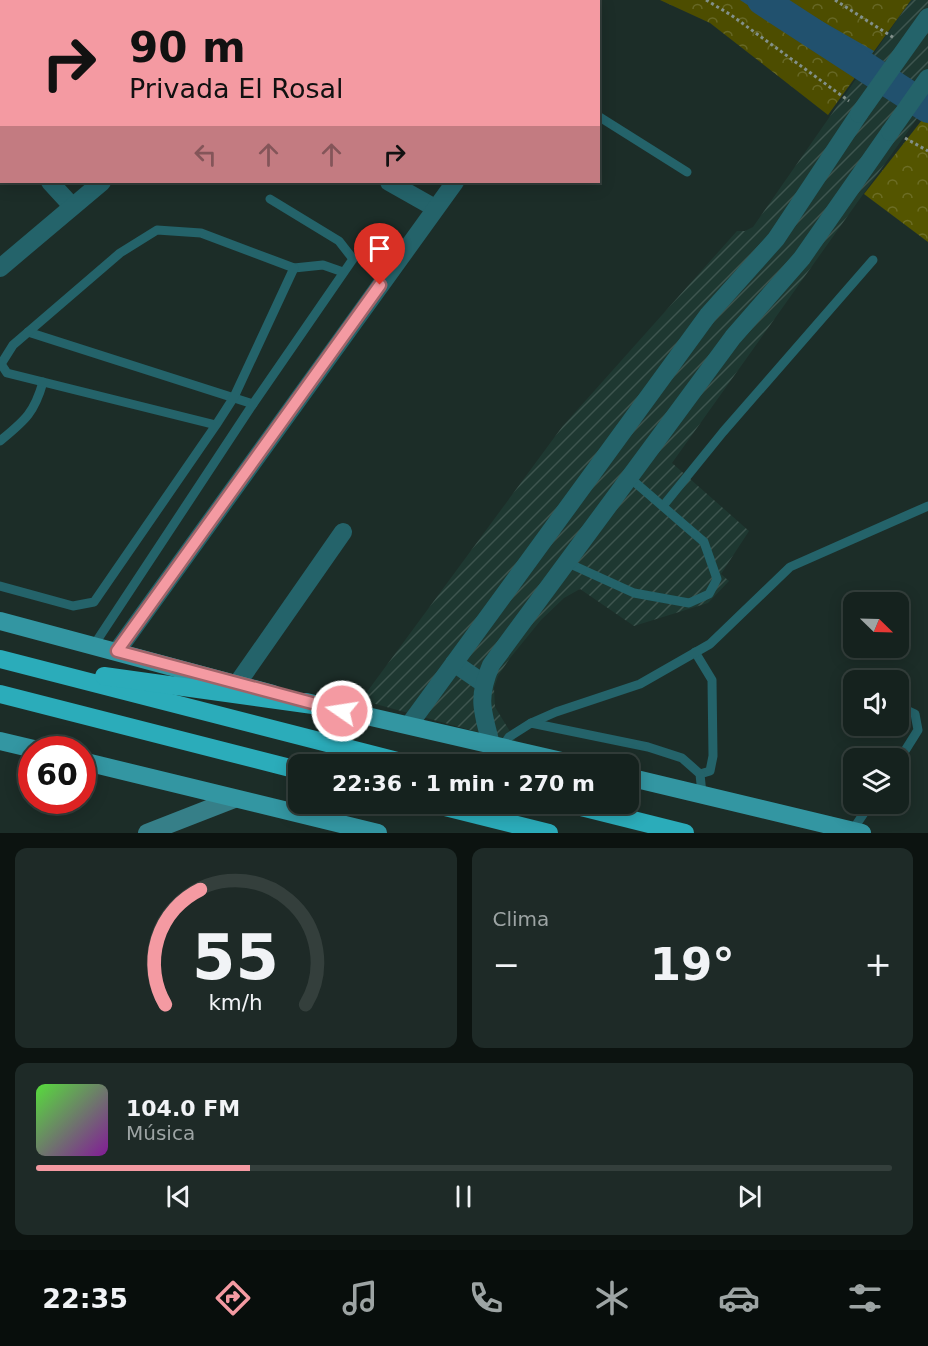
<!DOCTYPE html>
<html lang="es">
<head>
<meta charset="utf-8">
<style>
  body { margin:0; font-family:"DejaVu Sans",sans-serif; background:#1e2a27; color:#f1f3f6; height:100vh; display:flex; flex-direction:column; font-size:22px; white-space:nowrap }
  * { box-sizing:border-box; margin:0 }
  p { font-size:20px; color:#9da4a4 }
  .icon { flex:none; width:33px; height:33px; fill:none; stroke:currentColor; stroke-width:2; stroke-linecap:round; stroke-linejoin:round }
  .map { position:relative; height:833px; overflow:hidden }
  .drawer { display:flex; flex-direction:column; gap:15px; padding:15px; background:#0c1310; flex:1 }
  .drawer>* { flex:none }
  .top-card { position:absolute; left:0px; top:0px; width:600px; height:183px; box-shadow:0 3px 15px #0003,0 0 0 2px #343f3c; background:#f49aa2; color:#111; overflow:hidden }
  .needle { width:39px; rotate:113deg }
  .fabs { position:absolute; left:843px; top:592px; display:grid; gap:12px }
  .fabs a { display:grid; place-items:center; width:66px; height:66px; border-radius:12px; background:#15221e; box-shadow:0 3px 15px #0003,0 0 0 2px #343f3c; font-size:30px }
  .speed { position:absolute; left:18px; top:736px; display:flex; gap:12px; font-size:30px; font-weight:700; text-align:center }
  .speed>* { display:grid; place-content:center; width:78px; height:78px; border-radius:50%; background:#15221e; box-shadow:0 3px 15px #0003,0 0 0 2px #343f3c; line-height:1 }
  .speed .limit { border:9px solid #d22; background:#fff; color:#111 }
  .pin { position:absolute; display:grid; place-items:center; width:51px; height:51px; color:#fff; margin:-62px -26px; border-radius:50% 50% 50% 0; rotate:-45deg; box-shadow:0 0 6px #0007 }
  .pin .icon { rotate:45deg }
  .me { position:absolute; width:66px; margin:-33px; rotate:283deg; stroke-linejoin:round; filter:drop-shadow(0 0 4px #0008) }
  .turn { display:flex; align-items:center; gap:21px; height:126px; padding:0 30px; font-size:27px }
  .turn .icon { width:78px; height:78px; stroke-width:2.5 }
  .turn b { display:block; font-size:42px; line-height:51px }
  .lanes { display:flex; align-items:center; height:57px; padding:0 30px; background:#0003; justify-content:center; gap:30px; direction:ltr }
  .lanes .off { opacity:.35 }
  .big { font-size:45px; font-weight:700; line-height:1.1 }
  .drawer .widget { flex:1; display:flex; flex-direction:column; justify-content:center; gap:9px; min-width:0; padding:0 21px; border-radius:12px; background:#1e2a27 }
  .drawer .dial { align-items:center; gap:0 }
  .dial svg { height:156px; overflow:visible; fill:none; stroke:#343f3c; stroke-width:7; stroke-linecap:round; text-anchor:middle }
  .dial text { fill:#f1f3f6; stroke:none }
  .song { display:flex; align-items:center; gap:18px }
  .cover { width:72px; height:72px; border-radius:9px; background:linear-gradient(135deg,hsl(110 70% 55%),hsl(290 70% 35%)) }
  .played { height:6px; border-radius:3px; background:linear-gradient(90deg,#f49aa2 25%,#343f3c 25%) }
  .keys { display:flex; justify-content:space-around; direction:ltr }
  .heat { display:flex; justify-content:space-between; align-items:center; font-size:33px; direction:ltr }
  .drawer .tiles { flex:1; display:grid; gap:15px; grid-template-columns:1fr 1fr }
  .widget:last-child { grid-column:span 2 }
  .trip { position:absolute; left:288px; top:754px; width:351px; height:60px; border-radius:12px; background:#15221e; box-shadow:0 3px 15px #0003,0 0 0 2px #343f3c; font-weight:700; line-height:60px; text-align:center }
  .dock { display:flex; height:96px; justify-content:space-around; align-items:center; background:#080e0c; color:#9da4a4 }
  .dock .icon { width:42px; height:42px }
  .dock .on { color:#f49aa2 }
  .dock b { font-size:27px; color:#f1f3f6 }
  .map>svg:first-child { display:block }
</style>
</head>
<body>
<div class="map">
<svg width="928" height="833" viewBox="0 0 928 833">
  <defs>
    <pattern id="industrial-furrows" width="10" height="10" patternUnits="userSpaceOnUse" patternTransform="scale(1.5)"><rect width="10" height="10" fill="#1e3831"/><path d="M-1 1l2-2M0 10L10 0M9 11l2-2" fill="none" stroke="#3e554f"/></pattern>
    <pattern id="forest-crowns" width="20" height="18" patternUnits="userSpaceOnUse" patternTransform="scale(1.5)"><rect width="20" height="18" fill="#545500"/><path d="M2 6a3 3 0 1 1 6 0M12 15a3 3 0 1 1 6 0" fill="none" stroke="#6c6d25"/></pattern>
    <pattern id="park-crowns" width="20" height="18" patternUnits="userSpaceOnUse" patternTransform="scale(1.5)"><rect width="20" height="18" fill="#4d4d00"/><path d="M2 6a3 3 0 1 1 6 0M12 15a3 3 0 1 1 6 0" fill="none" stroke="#666725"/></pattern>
  </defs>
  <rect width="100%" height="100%" fill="#1c2d28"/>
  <polygon fill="url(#industrial-furrows)" points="911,0 928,0 928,103 672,463 749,531 721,574 729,581 708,603 634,626 580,589 564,598 541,620 510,658 498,676 494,688 495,707 517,743 361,700 562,427 737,231 745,231 753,227"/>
  <polygon fill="url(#forest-crowns)" points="922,120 928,123 928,242 864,194"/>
  <polygon fill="url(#park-crowns)" points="660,0 911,0 828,115 710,23"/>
  <polygon fill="#21516e" points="740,0 785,0 874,51 857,75"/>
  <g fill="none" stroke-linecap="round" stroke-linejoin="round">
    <polyline stroke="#21516e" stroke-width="30" points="762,0 928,108"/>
    <g stroke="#82908b" stroke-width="3" stroke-dasharray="3 3" stroke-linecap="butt">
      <polyline points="706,0 731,15 849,101"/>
      <polyline points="835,0 894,38"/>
      <polyline points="905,138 928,151"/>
    </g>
    <g stroke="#24636a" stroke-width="9">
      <polyline points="318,2 320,0"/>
      <polyline points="598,116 687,172"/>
      <polyline points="294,268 323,265 343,272"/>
      <polyline points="28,332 253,404"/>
      <path d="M0 441C24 421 34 414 43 382"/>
      <polyline points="663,506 723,432 873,260"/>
      <polyline points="568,563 634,593 689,603 709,594 717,579 704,542 630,478"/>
      <polyline points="0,586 73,606 94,602 216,425 234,397 294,268 201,233 157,230 120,253 13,345 1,364 7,373 216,425"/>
      <polyline points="94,645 253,404 353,259 339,241 270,199"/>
      <polyline points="695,652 712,680 713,756 710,771 700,774"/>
      <polyline points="898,706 915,714 918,730 898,762"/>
      <polyline points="531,723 556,712 640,684 710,644 790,567 928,506"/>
      <polyline points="502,747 509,737 531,723 648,747 682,758 700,774 702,794"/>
      <polyline points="852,831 870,804"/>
    </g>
    <g stroke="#24636a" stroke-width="18">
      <polyline points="32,0 34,2"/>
      <polyline points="0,125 2,127"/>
      <polyline points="50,182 72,206"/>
      <polyline points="389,182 435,208"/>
      <polyline points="0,268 102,182"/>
      <polyline points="117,651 455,182"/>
      <polyline points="454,663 483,683"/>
      <polyline points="237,684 343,532"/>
      <polyline points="409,725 708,315 776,239 859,114"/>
      <path d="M491 744C482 710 477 698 491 665L733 337 802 258 890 132"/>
    </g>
    <polyline stroke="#367f88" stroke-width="18" points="147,833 234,799"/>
    <g stroke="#3396a2" stroke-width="18">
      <polyline points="0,621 273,694"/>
      <polyline points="306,702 579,765"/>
      <polyline points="0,741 38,750"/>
      <polyline points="82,761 378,833"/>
      <polyline points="628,777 862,833"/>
    </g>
    <g stroke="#2bacba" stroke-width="18">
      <polyline points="0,659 413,765"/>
      <polyline points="104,676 320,706"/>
      <polyline points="0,694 298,770"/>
      <polyline points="433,804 549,833"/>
      <polyline points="569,804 685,833"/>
    </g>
    <g stroke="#24636a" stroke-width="18">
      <polyline points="859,114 928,17"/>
      <polyline points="890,132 928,78"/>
    </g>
  </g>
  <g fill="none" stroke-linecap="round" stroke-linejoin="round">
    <defs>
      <polyline id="route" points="342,711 117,651 380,285"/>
    </defs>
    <use href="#route" stroke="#9f6469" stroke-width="15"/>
    <use href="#route" stroke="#f49aa2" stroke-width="10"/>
  </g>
</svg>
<div class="fabs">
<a><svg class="needle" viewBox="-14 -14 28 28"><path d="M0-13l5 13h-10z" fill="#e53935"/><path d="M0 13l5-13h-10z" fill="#9da4a4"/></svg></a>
<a><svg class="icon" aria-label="sound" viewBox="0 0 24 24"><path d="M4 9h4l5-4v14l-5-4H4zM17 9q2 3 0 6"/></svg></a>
<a><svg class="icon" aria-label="layers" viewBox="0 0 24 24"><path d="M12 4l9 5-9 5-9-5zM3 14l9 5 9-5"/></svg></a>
</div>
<div class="speed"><div class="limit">60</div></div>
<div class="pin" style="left:380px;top:285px;background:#d93025"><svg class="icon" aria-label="arrive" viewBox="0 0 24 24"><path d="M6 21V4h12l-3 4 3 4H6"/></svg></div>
<svg class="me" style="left:342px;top:711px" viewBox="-20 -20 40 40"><circle r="17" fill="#f49aa2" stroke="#fff" stroke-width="3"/><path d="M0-11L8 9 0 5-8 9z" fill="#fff"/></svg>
<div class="trip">22:36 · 1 min · 270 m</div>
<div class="top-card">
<div class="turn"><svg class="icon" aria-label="right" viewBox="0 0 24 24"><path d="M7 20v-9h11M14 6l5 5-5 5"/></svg><div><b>90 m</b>Privada El Rosal</div></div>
<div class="lanes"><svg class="icon off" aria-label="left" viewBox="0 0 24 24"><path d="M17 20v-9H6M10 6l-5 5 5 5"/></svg><svg class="icon off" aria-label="ahead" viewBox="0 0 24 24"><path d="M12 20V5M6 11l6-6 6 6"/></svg><svg class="icon off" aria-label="ahead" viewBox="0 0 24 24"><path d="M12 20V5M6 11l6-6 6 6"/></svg><svg class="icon" aria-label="right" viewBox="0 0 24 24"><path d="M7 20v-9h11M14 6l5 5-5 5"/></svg></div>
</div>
</div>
<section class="drawer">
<div class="tiles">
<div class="widget dial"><svg viewBox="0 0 100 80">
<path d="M14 69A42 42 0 1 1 86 69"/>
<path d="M14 69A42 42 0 0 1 32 10" stroke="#f49aa2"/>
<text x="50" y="56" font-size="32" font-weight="700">55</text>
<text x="50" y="72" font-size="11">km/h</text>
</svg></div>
<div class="widget"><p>Clima</p>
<div class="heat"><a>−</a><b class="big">19°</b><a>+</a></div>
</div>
<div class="widget">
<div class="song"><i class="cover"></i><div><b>104.0 FM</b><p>Música</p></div></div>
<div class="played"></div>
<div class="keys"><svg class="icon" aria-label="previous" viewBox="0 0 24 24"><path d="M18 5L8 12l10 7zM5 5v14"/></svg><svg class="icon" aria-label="pause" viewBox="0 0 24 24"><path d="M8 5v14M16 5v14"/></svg><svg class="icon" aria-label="next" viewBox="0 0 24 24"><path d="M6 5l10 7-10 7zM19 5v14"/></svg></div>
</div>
</div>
</section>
<nav class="dock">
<b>22:35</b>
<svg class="icon on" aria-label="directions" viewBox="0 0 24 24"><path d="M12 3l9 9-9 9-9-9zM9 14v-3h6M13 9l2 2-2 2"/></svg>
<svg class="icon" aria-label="music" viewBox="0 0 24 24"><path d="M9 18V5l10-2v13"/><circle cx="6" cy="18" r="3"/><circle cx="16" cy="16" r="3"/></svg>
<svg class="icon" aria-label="phone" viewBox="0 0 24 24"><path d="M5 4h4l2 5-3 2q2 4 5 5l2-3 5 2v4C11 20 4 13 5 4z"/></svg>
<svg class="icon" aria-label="climate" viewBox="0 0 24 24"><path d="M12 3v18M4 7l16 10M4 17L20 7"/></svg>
<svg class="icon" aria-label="car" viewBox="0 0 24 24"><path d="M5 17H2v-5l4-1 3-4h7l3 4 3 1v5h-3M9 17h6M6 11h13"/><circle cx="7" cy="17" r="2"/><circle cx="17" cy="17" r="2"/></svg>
<svg class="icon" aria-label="filters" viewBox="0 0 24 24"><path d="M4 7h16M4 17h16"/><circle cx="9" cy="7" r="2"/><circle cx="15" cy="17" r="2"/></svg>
</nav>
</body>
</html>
